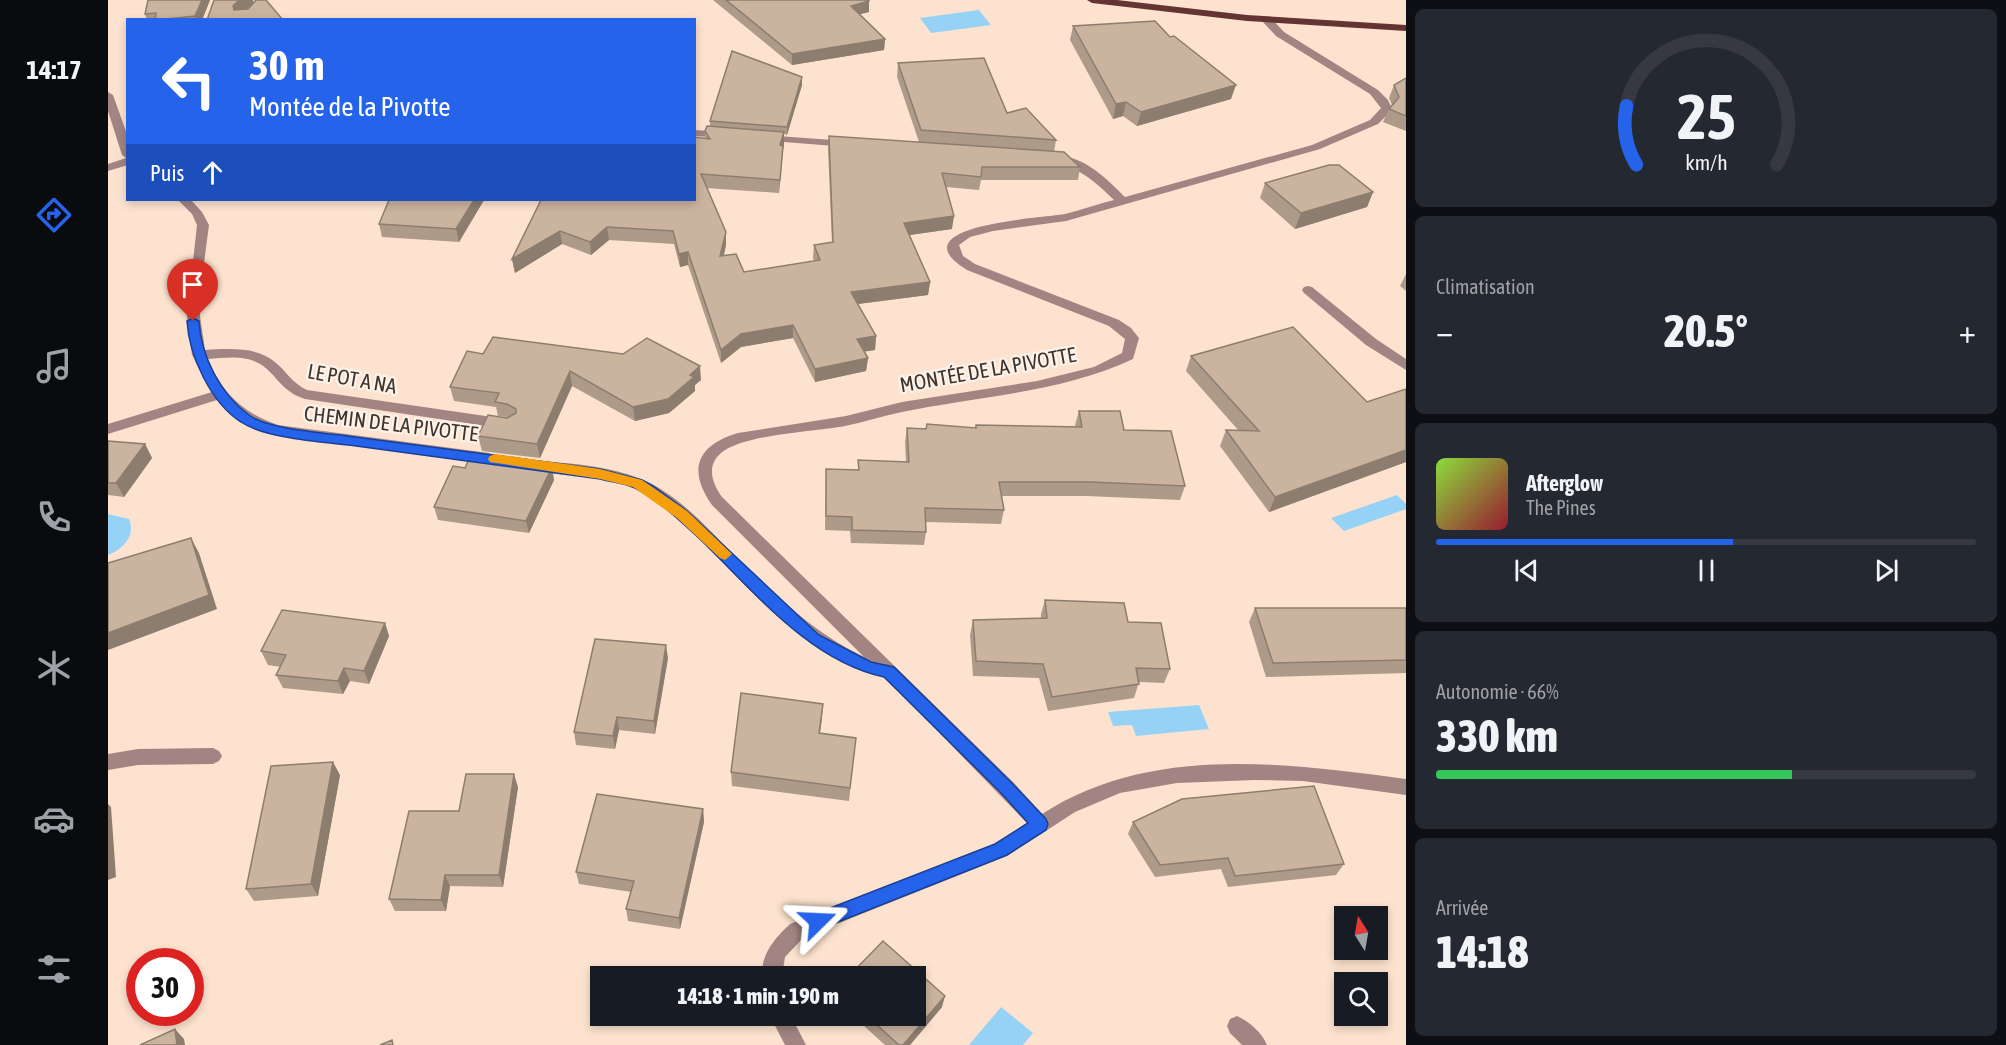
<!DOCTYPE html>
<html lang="fr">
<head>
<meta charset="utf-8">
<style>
  body { margin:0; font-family:"Asap Condensed",sans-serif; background:#242831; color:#f1f3f6; height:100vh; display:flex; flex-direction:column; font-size:22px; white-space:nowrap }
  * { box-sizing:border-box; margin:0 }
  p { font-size:20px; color:#9ea1a6 }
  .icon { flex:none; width:33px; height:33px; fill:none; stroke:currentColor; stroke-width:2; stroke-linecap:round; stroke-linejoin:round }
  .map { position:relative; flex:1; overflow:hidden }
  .details { display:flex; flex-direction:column; gap:9px; padding:9px; background:#0d0f14; width:600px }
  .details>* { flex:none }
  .guide { position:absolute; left:18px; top:18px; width:570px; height:183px; border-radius:0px; box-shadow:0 3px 9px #0003; background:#2563eb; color:#fff; overflow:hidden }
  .needle { width:39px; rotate:349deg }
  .tools { position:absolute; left:1226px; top:906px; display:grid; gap:12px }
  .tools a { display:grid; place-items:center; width:54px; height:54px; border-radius:0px; background:#171b24; box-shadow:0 3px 9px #0003; font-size:30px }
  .speed { position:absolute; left:18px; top:948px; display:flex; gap:12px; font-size:30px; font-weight:700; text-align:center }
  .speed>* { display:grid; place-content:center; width:78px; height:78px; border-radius:50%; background:#171b24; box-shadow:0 3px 9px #0003; line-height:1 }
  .speed .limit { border:9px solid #d22; background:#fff; color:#111 }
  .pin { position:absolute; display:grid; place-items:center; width:51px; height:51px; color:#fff; margin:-62px -26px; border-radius:50% 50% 50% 0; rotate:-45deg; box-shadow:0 0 6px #0007 }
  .pin .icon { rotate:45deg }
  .me { position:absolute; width:66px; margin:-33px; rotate:69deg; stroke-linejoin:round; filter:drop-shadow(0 0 4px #0008) }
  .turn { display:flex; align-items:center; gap:21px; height:126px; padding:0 24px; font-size:27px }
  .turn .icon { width:78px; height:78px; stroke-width:2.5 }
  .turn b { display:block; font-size:42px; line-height:51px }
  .then { display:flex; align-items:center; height:57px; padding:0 24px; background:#0003; gap:12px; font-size:22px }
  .big { font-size:45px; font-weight:800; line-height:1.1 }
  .details .card { flex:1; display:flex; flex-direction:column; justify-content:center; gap:9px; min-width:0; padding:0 21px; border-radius:9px; background:#242831 }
  .details .dial { align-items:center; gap:0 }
  .dial svg { height:156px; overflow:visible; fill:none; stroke:#363941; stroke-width:7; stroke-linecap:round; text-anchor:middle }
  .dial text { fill:#f1f3f6; stroke:none }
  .song { display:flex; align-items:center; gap:18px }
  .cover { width:72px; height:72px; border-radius:9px; background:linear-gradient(135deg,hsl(90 70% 55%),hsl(350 70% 35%)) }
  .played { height:6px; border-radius:3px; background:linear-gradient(90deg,#2563eb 55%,#363941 55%) }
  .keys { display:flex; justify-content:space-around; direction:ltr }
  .heat { display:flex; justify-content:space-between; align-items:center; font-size:33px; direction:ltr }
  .charge { height:9px; border-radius:4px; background:linear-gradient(90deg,#34c759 66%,#363941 0) }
  .trip { position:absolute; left:482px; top:966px; width:336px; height:60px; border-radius:0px; background:#171b24; box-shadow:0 3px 9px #0003; font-weight:800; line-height:60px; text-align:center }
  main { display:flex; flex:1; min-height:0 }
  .tabs { display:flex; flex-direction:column; width:108px; justify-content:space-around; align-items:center; background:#090b0e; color:#9ea1a6 }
  .tabs .icon { width:42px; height:42px }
  .tabs .selected { color:#2563eb }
  .tabs b { font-size:27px; color:#f1f3f6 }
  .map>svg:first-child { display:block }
</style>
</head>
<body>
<main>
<nav class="tabs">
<b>14:17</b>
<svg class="icon selected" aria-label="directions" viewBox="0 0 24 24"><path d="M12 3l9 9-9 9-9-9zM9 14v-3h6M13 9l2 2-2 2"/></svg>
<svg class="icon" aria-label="music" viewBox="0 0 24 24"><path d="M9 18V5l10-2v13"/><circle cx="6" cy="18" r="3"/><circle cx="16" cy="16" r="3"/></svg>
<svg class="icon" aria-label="phone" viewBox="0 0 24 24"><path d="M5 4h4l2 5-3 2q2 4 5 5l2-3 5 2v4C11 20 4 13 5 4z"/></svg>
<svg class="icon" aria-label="climate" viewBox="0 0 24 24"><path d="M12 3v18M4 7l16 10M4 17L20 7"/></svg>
<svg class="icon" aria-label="car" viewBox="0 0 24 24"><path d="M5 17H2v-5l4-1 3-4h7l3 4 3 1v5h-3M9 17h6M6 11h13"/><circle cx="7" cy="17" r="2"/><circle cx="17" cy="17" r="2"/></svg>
<svg class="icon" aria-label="filters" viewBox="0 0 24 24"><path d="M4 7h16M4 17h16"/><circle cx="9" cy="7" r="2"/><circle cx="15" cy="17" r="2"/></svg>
</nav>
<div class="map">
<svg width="1298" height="1045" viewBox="0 0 1298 1045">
  <rect width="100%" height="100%" fill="#fde3cf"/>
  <g fill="#95d2f6">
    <polygon points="871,10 883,25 823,33 812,18"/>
    <polygon points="1289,495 1298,504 1298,509 1236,531 1223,518"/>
    <path d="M0 514 21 519C28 536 15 549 0 555Z"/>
    <polygon points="1091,705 1101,729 1028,736 1024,725 1005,726 1000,712"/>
    <polygon points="893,1007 925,1033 915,1045 861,1045"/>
  </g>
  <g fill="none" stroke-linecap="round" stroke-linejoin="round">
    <g fill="#a28582" fill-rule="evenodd">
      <path d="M1154 17H1162L1176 32 1270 90 1280 100 1284 109 1283 111 1270 124 1212 149 958 221 885 231 862 237 851 245 855 256 867 264 1011 320 1023 328 1031 338 1025 359C952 393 872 396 794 412 775 416 756 422 737 426 706 432 636 434 613 453 598 466 604 483 614 497L905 782 934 814C1042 744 1178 763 1298 779V795L1195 781 1146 780 1069 783 1012 793 967 812 899 856 696 937 677 957 674 976H654C653 954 667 938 682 924L887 844 919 823 776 676C695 652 656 603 598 546 578 526 557 505 532 491 499 473 461 478 426 470 420 469 422 469 419 465L426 460C462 464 499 465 533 479 572 495 602 531 631 560 669 598 707 633 756 657L604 505C579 470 589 445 630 433L738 416 794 402 929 381 986 367 1014 353 1017 339 1001 326 859 270C786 225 935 218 957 214 973 210 990 204 1006 200 987 181 971 168 945 161V157C973 152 999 179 1017 197L1204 145 1262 120 1273 108 1262 94 1168 36 1154 21Z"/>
      <polygon points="0,92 5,95 20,137 20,165 0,171 0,164 18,158 14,155 0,111"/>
      <polygon points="586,130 616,132 622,135 616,138 586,136"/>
      <polygon points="655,135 739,141 745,144 739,147 651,140 649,138"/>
      <path d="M70 200H83L94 212 101 225 92 294V316L97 350C120 349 148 346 167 362 179 372 184 383 199 390L398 419 405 424 398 429 197 399C171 391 168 371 148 362 134 355 115 358 100 359 114 393 135 413 170 425L381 453 388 458 386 462 381 463 169 435C145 428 127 418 109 400L0 434V424L104 392 84 355 79 316 89 225 84 214Z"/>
      <polygon points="1200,286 1204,287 1268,339 1298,359 1298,370 1258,345 1196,293 1194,290 1196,287"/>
      <polygon points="105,748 111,751 114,756 111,761 105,764 30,765 0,770 0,754 30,749"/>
      <polygon points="662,1016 683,1016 698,1045 677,1045"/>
      <path d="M1129 1016C1141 1021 1154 1033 1159 1045H1134L1122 1033 1119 1026 1122 1019Z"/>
    </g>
    <polygon fill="#643432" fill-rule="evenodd" points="979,0 1009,0 1139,15 1298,25 1298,31 1139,21 984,3"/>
  </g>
  <g fill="#ae9a89">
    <polygon points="102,0 94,20 39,20 37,14"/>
    <polygon points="605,0 761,0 761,12 751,14 777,39 776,50 684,65"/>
    <polygon points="965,26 1123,99 1029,126 1015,116 1005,119 962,40"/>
    <polygon points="790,63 899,113 948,140 946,152 972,167 970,180 873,180 871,190 838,187 844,229 801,235 822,282 820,295 750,304 768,336 767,350 756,351 760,358 758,371 707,382 685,338 633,347 613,363 580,265 572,267 566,244 501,240 483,255 454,244 407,273 404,259 597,138 597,131 602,127 602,121 694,85 679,135 676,134 671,193 598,188 618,245 616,256 636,272 706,261 705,258 706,245 724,243 720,149 721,136 811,142 789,77"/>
    <polygon points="1298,78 1298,131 1275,122 1281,109 1284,105 1281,98 1286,85"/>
    <polygon points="1157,183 1265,192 1259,207 1187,229 1152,198"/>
    <polygon points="376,200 351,242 274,237 271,224"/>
    <polygon points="1298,274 1298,291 1292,286"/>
    <polygon points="375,354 593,380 587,385 587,391 561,413 527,421 464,386 432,458 374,451 370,436 400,417 390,416 388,407 346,401 342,387"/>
    <polygon points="1083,356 1259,402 1298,389 1298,462 1161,512 1112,446 1118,430 1131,431 1078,371"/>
    <polygon points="971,411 1016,430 1077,486 1072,500 978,496 894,496 896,510 893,524 818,522 818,532 816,545 743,543 742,531 717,530 718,469 750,470 750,460 798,462 797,442 799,428 867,428 868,425 968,427 967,425"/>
    <polygon points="0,441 37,444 44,458 16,497 0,495"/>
    <polygon points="423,460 424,464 446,480 421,533 330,520 326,507 357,468"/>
    <polygon points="937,600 1020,622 1062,669 1056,683 1031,682 1026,698 940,711 931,678 865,676 862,635 865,620 933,618 933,614"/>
    <polygon points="1147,608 1298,608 1298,673 1158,677 1141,622"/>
    <polygon points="277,623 281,636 261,684 242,681 235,694 175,688 168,675 173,667 160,665 153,651"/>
    <polygon points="560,658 547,734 511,730 507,749 468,745 466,732"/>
    <polygon points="714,718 712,733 748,738 741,801 624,786 623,772"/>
    <polygon points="232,775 210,896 146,901 138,889"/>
    <polygon points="410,787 395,887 342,886 338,911 287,911 281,899 351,811"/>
    <polygon points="595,809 596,822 572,929 520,921 518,909 523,892 471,884 468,872"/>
    <polygon points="1025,822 1236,864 1228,875 1120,887 1113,869 1047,877 1020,834"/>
    <polygon points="834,1007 802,1045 777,1045 745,1016 807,1016"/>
  </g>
  <g fill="#8d7d6f">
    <polygon points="94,0 102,0 94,20 88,20 87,16"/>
    <polygon points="131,0 145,0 146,3 129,18 125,6"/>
    <polygon points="761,1 761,12 742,17 743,6"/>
    <polygon points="777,39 776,50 684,65 684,54"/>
    <polygon points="694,77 694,85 679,135 679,127"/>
    <polygon points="1128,85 1123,99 1029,126 1033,112"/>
    <polygon points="1018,102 1015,116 1005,119 1008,104"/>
    <polygon points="676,132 676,145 675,150 671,193 672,145"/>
    <polygon points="1265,192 1259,207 1187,229 1193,213"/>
    <polygon points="366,200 376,200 351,242 348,229"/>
    <polygon points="846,216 844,229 795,236 796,223"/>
    <polygon points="499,227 501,240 483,255 482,242"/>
    <polygon points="452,231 454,244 407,273 404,259"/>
    <polygon points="618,232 618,245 612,269 612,256"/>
    <polygon points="580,252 580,265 572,267 571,254"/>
    <polygon points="822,282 820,295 742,305 743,292"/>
    <polygon points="685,325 685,338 633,347 613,363 613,350 633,334"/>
    <polygon points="768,336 767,350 748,353 749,339"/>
    <polygon points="760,358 758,371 707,382 707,369"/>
    <polygon points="592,366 593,380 587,385 587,391 561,413 527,421 525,407 582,375"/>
    <polygon points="462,371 464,386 432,458 429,444"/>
    <polygon points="37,444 44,458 16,497 8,483"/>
    <polygon points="1298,450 1298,462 1161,512 1167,497"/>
    <polygon points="444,467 446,480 421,533 418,521"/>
    <polygon points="83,538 91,553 109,609 0,650 0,633"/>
    <polygon points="277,623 281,636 261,684 256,671"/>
    <polygon points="558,645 560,658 547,734 546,721"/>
    <polygon points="236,668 242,681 235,694 230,681"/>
    <polygon points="715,704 714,718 710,746 711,733"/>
    <polygon points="509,717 511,730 507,749 505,736"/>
    <polygon points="225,762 232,775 210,896 203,884"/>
    <polygon points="406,774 410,787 395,887 391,875"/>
    <polygon points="0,804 3,807 8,877 0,880"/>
    <polygon points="595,809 596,822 572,929 571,918"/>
    <polygon points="337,875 342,886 338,911 333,900"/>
    <polygon points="837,996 834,1007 802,1045 795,1045"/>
    <polygon points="67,1029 76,1039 77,1045 69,1045"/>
  </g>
  <g fill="#cab39f" stroke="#8d7d6f" stroke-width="1.5">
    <polygon points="40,0 94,0 87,16 49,20 47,20 48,13 37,14"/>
    <polygon points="106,0 131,0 125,6 126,10 140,9 148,0 158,0 175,20 99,20"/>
    <polygon points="618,0 761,0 761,1 743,6 777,39 684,54"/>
    <polygon points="1047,21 1062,37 1066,36 1128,85 1033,112 1018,102 1008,104 965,26"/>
    <polygon points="624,51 694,77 679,127 602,121"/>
    <polygon points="876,58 899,113 918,108 948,140 813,130 790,63"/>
    <polygon points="1298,78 1298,116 1281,109 1291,97 1286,85"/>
    <polygon points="599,126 676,132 672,145 675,146 672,180 593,174 618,232 612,256 628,254 636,272 712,260 706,245 725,242 721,136 956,152 972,167 874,167 873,177 834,173 846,216 796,223 822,282 743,292 768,336 749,339 760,358 707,369 685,325 633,334 613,350 580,252 571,254 565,231 499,227 482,242 452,231 404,259 433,200 586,200 586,137 602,139 597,131"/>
    <polygon points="1221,165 1231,165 1265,192 1193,213 1157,183"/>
    <polygon points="281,200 366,200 348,229 271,224"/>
    <polygon points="1185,327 1259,402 1298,389 1298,450 1167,497 1118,430 1151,431 1083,356"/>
    <polygon points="385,337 515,354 539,338 592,366 582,375 586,377 560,399 525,407 462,371 429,444 370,436 380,415 399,418 408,413 408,409 399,404 387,402 391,393 342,387 359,351 375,354"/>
    <polygon points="971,411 1012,411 1016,430 1063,431 1077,486 982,482 891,482 896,510 817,508 818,532 744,530 744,517 718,516 718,469 751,470 750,460 801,462 799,428 818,429 819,424 868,428 868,425 974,427"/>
    <polygon points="0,441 37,444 8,483 0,483"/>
    <polygon points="364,452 423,460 421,464 444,467 418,521 326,507 345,466 357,468"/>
    <polygon points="83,538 101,595 0,633 0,563"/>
    <polygon points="937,600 1016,603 1020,622 1053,623 1062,669 1028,668 1031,684 944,697 935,664 868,661 865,620 939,618"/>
    <polygon points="1147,608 1298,608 1298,660 1165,663"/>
    <polygon points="174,610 277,623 256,671 236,668 230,681 168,675 178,655 153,651"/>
    <polygon points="487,639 558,645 546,721 509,717 505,736 466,732"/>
    <polygon points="633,693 715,704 711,733 748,738 742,788 623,772"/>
    <polygon points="225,762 203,884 138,889 163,766"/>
    <polygon points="358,774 406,774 391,875 337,875 333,900 281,899 301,811 351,811"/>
    <polygon points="1206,786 1236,864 1127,876 1120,858 1052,865 1025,822 1074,799"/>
    <polygon points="489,794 595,809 571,918 518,909 526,881 468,872"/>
    <polygon points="775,941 837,996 795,1045 791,1045 759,1016 807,1016 807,976 741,976"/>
    <polygon points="67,1029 69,1045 32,1045"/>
    <polygon points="284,1040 285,1045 272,1045"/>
  </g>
  <path fill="#2563eb" stroke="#184099" stroke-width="1.5" d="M85 318 91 321C93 356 112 394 141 415 160 430 221 433 247 437 329 448 410 458 492 469L534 480 545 486 579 511 711 635 763 662 786 667 904 783 938 819 940 824 938 830 899 855 710 930 704 927 701 921 704 915 887 844 920 823 893 793 776 677C701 661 645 590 592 539 572 521 551 500 527 488 517 483 503 482 492 479 411 468 329 457 248 446 218 442 158 439 133 422 103 403 81 356 79 321Z"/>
  <polygon fill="#f59e0b" points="387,454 492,469 534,480 579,511 624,554 617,560 612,558 569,518 525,487 492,479 382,462 380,459 382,456"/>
  <g text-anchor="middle" stroke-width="4.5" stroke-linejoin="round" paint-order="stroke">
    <g font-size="21" fill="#3e342c" stroke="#fef3eb">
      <text transform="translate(880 370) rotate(-10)" y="7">MONTÉE DE LA PIVOTTE</text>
      <text transform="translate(244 379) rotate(10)" y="7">LE POT A NA</text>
      <text transform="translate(283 424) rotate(7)" y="7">CHEMIN DE LA PIVOTTE</text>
    </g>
  </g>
</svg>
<div class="tools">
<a><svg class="needle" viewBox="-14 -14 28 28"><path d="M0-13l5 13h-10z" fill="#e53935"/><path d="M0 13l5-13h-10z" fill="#9ea1a6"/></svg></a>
<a><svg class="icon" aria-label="search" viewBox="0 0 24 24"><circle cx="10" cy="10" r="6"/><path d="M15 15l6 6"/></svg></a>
</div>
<div class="speed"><div class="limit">30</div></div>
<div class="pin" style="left:85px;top:321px;background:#d93025"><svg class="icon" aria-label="arrive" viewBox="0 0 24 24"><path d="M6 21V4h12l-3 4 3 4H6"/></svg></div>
<svg class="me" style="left:710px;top:921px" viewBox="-20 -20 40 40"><path d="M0-17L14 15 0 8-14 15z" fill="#2563eb" stroke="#fff" stroke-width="4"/></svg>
<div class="trip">14:18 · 1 min · 190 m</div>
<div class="guide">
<div class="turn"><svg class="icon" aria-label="left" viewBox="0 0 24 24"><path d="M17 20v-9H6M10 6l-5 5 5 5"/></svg><div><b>30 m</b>Montée de la Pivotte</div></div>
<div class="then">Puis<svg class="icon" aria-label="ahead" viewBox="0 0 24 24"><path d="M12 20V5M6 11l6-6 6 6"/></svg></div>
</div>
</div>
<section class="details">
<div class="card dial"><svg viewBox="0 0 100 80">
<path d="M14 69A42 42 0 1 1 86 69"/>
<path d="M14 69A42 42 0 0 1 9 39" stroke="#2563eb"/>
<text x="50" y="56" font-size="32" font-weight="700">25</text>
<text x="50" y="72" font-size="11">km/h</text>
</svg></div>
<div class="card"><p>Climatisation</p>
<div class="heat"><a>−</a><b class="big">20.5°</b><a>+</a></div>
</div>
<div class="card">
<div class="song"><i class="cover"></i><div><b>Afterglow</b><p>The Pines</p></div></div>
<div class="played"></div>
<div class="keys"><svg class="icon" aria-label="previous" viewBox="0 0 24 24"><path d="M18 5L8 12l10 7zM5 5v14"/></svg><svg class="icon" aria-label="pause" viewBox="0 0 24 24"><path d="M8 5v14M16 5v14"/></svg><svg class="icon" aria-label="next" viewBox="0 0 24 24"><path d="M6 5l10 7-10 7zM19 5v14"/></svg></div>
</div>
<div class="card"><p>Autonomie · 66%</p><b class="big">330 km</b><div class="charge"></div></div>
<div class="card"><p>Arrivée</p><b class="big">14:18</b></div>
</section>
</main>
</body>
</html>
